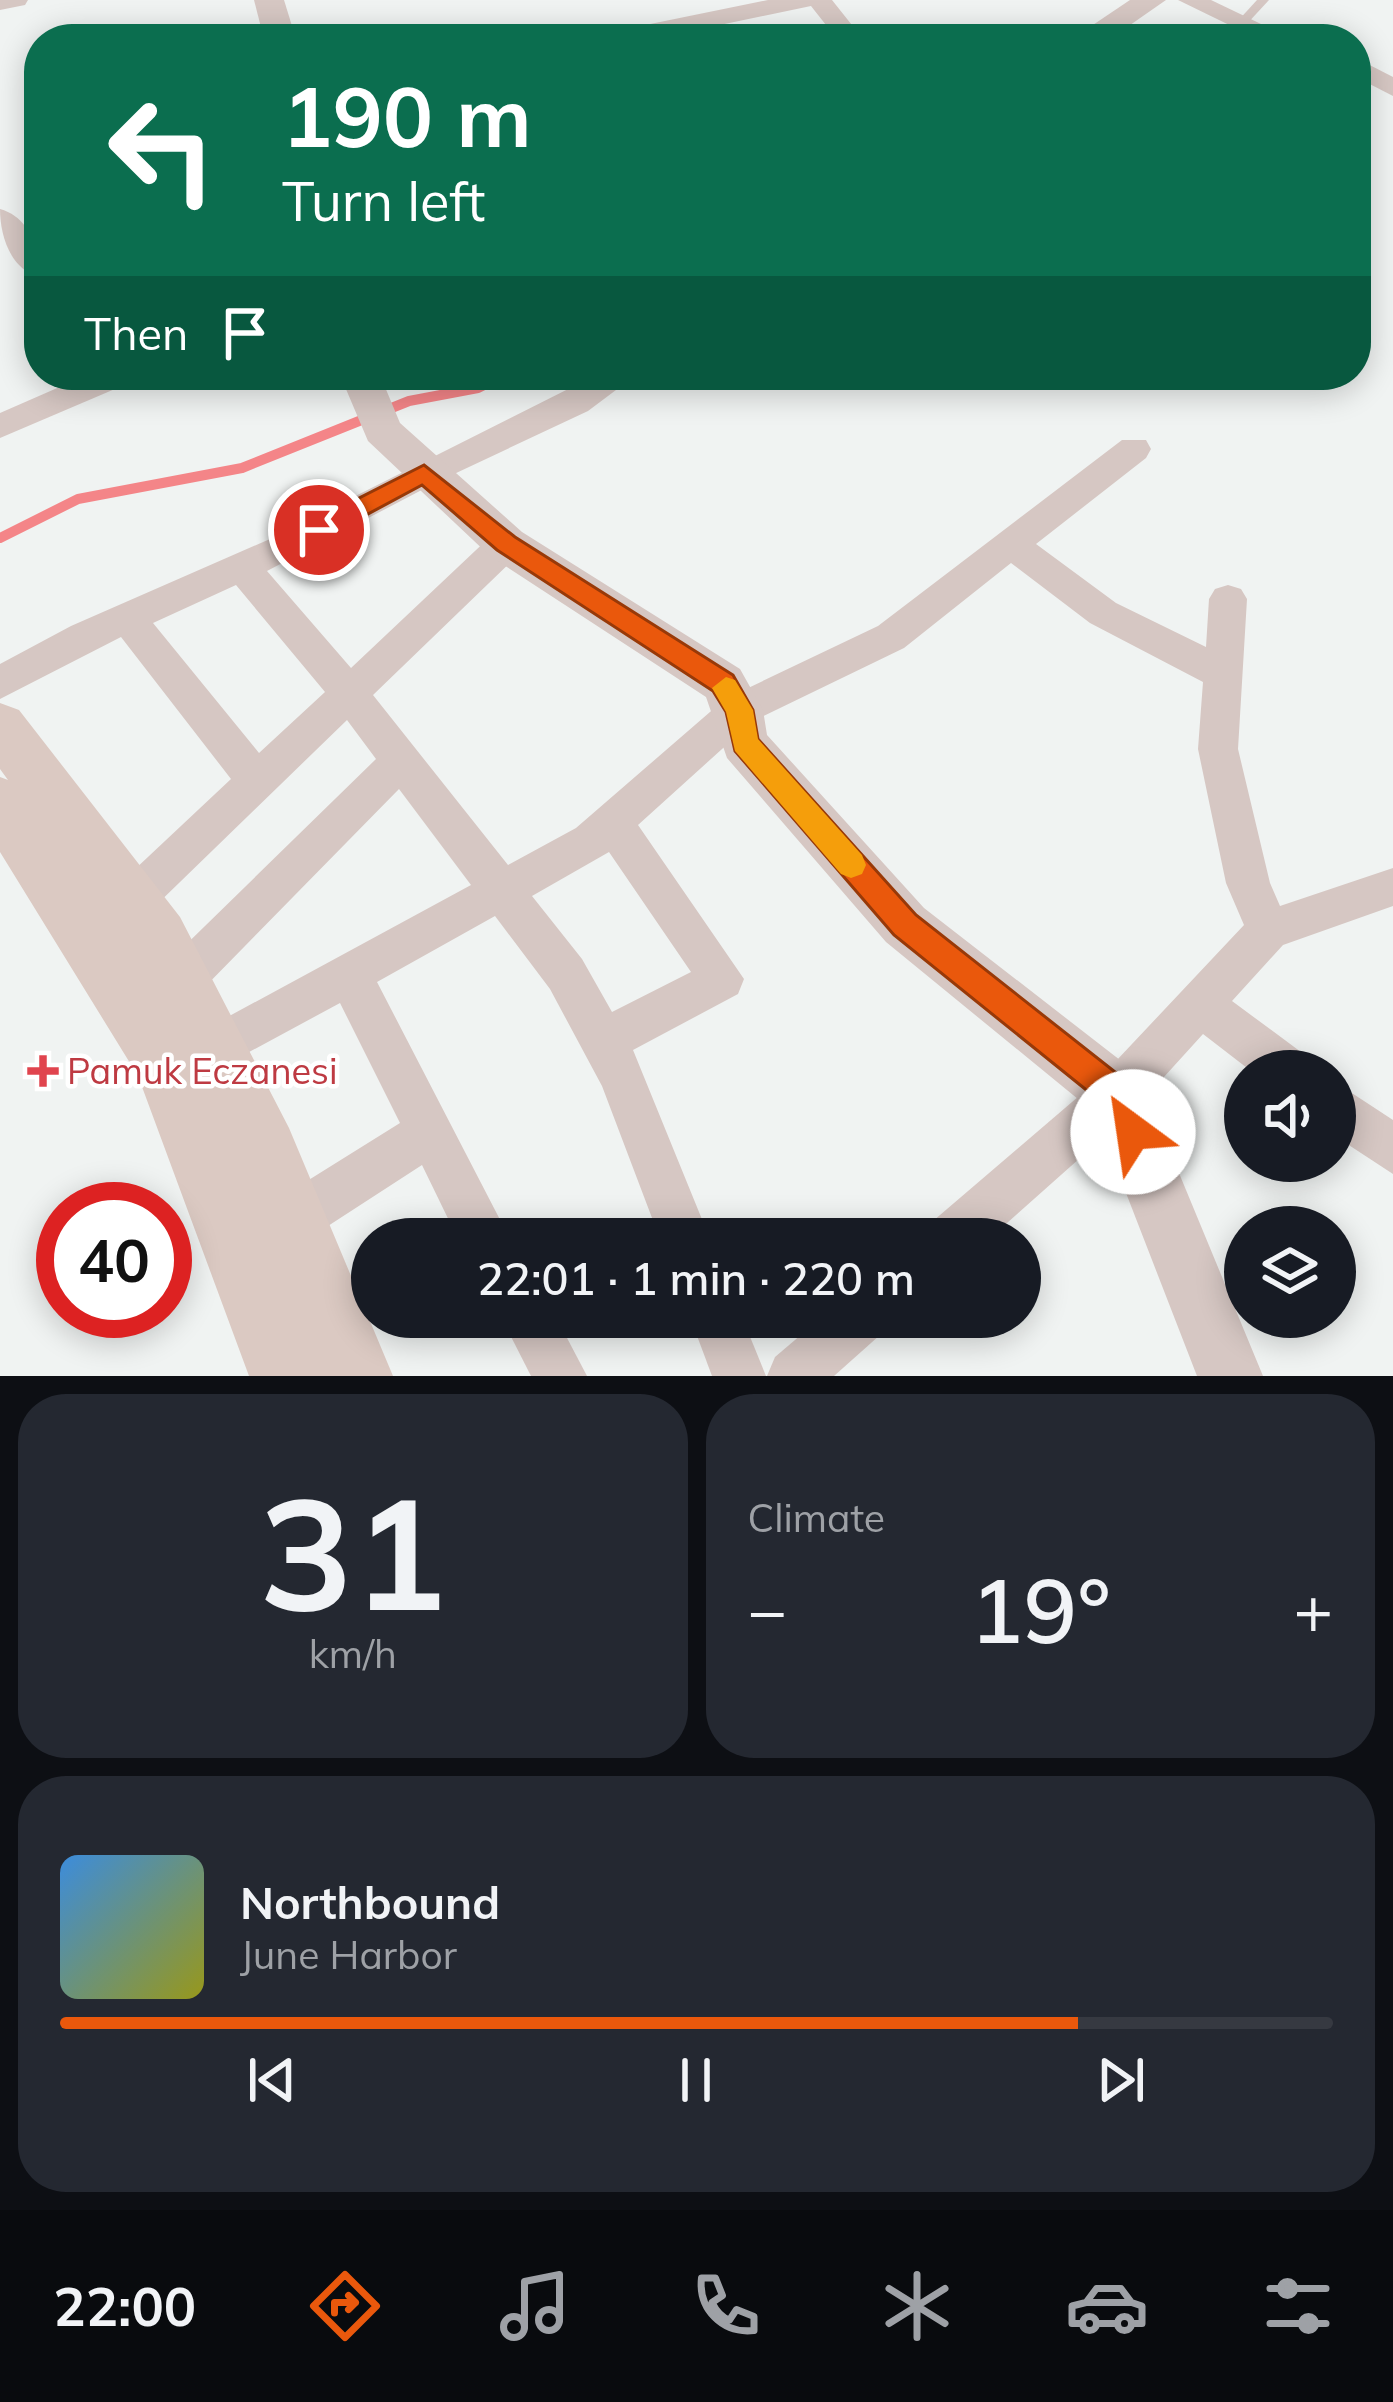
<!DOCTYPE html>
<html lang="en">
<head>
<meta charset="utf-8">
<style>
  body { margin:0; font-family:Mulish,sans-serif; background:#242831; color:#f1f3f6; height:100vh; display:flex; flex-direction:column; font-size:45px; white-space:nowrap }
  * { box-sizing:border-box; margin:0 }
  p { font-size:39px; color:#9ea1a6 }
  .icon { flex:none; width:66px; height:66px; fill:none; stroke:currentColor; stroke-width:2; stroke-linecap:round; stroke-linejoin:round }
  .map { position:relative; height:1376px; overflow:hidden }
  .drawer { display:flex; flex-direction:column; gap:18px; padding:18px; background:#0d0f14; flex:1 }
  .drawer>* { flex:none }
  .banner { position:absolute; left:24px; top:24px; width:1347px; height:366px; border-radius:48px; box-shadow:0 6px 30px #0003; background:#0b6e4f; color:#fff; overflow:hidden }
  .tools { position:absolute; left:1224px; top:1050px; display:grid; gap:24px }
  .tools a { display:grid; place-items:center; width:132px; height:132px; border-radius:50%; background:#171b24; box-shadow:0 6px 30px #0003; font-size:60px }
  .speed { position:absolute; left:36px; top:1182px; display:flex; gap:24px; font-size:60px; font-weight:700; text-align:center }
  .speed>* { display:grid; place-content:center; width:156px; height:156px; border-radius:50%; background:#171b24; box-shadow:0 6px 30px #0003; line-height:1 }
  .speed .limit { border:18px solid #d22; background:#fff; color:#111 }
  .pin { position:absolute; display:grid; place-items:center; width:102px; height:102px; color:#fff; margin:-51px; border:6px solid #fff; border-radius:50%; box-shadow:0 3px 12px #0007 }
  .me { position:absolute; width:132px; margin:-66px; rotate:329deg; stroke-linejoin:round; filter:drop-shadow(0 0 9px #0008) }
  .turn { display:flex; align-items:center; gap:42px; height:252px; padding:0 60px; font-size:54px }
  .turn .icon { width:156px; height:156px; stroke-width:2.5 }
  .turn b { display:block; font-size:84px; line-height:102px }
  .then { display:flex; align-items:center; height:114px; padding:0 60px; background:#0003; gap:24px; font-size:45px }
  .big { font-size:90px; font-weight:600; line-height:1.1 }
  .drawer .card { flex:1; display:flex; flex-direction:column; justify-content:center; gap:18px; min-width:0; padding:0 42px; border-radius:48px; background:#242831 }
  .drawer .dial { align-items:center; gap:0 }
  .dial b { font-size:156px; line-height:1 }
  .song { display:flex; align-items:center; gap:36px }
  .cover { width:144px; height:144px; border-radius:18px; background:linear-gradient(135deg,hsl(210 70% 55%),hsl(60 70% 35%)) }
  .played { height:12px; border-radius:6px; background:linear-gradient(90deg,#ea580c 80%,#363941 80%) }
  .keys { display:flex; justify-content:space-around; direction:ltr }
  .heat { display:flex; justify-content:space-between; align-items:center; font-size:66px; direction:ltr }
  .drawer .tiles { flex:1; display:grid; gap:18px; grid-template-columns:1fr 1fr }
  .card:last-child { grid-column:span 2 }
  .trip { position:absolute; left:351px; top:1218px; width:690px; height:120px; border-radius:60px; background:#171b24; box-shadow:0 6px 30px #0003; font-weight:600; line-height:120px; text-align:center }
  .tab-bar { display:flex; height:192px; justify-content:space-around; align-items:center; background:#090b0e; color:#9ea1a6 }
  .tab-bar .icon { width:84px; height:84px }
  .tab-bar .selected { color:#ea580c }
  .tab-bar b { font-size:54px; color:#f1f3f6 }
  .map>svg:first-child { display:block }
</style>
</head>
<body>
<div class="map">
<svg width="1393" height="1376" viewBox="0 0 1393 1376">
  <rect width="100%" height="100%" fill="#f0f3f2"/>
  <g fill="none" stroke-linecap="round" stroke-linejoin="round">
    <polyline stroke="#f48588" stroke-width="8" points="1179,39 1196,29"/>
    <polyline stroke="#f48588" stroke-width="10" points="0,538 78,499 242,468 409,401 478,388 504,375"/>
    <polygon fill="#d6c7c3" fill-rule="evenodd" points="1257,0 1269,0 1244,27 1236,27 1236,23"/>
    <g fill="#d6c7c3" fill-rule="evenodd">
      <polygon points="0,0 28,0 25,5 0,10"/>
      <polygon points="768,0 832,0 863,39 837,39 811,6 653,39 603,39 616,31"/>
      <polygon points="1178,0 1211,0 1292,39 1258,39"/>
      <polygon points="1356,58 1393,77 1393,96 1356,77"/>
      <path d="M0 209C30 217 39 250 39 277 10 269 0 235 0 209Z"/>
      <polygon points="87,375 133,375 129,383 0,438 0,413"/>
      <path d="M596 375H636L588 411 437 482 267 571 351 668 493 534 506 531 519 534 524 544 519 554 373 695 508 865 576 828 725 699 878 626 1122 440H1146L1151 449 1146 458 1036 544 1116 603 1206 647 1209 599 1215 589 1228 585 1241 589 1247 599 1238 749 1270 883 1280 906 1393 868V906L1283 945 1232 1001 1305 1055 1311 1071H1251L1203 1034 1134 1110 989 1239H926L933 1221 1100 1078 1244 925 1226 883 1198 749 1203 682 1090 623 1011 563 904 648 753 721 638 825 744 979 738 994 633 1050 710 1239H660L602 1086 550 989 495 916 377 982 510 1239H458L422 1165 311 1237 293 1244 275 1237 268 1219 275 1201 400 1123 340 1003 214 1071 198 1065 191 1049 198 1033 471 885 399 789 196 996 180 1002 164 996 157 981 164 966 376 759 347 720 146 915 131 921 116 915 109 901 116 887 231 779 121 637 0 699V664L71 626 270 539ZM236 585 325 692 259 753 153 623ZM609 852 691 972 612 1012 582 959 532 896Z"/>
      <polygon points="1335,1082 1393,1120 1393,1174 1335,1136"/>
      <polygon points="501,1317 556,1317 587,1376 531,1376"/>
      <polygon points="690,1317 742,1317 766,1376 712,1376"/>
      <polygon points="822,1317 888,1317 880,1335 834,1376 767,1376 775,1357"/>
    </g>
    <g fill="#d6c7c3" fill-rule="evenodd">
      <polygon points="254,0 284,0 296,39 264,39"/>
      <polygon points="1130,0 1166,0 1110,39 1072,39"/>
      <polygon points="340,375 380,375 400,423 522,532 740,669 763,710 767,735 924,908 1138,1074 1263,1376 1197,1376 1095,1113 886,942 727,758 706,697 490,556 368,441"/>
    </g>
    <polygon fill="#dbc9c2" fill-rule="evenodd" points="0,703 19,710 180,917 289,1128 393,1376 249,1376 138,1076 0,852 0,777 8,780 0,769"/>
  </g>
  <polygon fill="#ea580c" stroke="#983908" stroke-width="3" points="424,465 515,537 733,675 753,710 758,739 916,915 1129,1083 1150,1132 1145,1144 1133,1149 1121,1144 1105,1105 894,935 735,751 726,712 713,691 497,550 422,485 327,536 310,536 306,530 310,523"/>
  <polygon fill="#f59e0b" points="726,677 735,680 753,710 758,739 862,855 866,865 862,874 851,878 841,874 735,751 726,712 712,688"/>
  <path fill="#e0444e" stroke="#fff" stroke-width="4.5" d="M37 1053h12v12h12v12h-12v12h-12v-12h-12v-12h12z"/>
  <g text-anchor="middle" stroke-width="9" stroke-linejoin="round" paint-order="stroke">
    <g font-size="36" fill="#be3a42" stroke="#fff" text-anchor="start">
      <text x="67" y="1084">Pamuk Eczanesi</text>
    </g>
  </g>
</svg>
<div class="tools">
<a><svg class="icon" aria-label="sound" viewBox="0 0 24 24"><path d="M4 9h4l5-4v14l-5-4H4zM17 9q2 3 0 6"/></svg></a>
<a><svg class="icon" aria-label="layers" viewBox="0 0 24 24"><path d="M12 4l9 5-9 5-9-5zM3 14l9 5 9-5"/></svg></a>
</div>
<div class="speed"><div class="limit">40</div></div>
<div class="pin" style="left:319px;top:530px;background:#d93025"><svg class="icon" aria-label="arrive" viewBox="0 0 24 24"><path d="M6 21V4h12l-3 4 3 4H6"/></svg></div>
<svg class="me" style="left:1133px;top:1132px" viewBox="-20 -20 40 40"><circle r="19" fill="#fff"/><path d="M0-13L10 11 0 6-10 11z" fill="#ea580c"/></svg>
<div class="trip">22:01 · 1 min · 220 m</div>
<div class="banner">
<div class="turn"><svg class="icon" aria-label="left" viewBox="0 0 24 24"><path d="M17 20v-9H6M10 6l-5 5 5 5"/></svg><div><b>190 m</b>Turn left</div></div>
<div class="then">Then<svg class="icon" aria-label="arrive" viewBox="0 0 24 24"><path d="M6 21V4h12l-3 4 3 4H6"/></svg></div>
</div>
</div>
<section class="drawer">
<div class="tiles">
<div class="card dial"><b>31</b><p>km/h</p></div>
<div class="card"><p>Climate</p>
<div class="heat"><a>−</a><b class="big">19°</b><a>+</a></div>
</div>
<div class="card">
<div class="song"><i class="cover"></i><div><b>Northbound</b><p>June Harbor</p></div></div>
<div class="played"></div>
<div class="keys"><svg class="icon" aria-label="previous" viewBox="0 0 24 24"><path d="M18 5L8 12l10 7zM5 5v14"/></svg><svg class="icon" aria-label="pause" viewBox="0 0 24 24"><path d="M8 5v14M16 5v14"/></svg><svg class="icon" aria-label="next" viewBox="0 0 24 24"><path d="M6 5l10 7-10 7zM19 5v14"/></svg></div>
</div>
</div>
</section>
<nav class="tab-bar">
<b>22:00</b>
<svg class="icon selected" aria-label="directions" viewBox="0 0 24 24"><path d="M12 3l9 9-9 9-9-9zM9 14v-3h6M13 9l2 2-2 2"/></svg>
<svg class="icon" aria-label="music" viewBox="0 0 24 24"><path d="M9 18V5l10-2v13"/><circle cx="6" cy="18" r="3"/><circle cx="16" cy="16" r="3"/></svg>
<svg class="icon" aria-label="phone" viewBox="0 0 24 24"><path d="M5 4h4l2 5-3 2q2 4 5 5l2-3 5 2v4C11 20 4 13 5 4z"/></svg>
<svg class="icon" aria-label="climate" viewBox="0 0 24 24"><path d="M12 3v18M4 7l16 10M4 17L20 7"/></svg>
<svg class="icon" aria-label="car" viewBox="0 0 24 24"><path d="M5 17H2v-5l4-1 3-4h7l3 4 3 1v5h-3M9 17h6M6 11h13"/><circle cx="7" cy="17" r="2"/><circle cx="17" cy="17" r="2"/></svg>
<svg class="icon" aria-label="filters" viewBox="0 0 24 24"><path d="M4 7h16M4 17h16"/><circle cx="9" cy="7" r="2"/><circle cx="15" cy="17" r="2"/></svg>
</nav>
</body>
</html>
